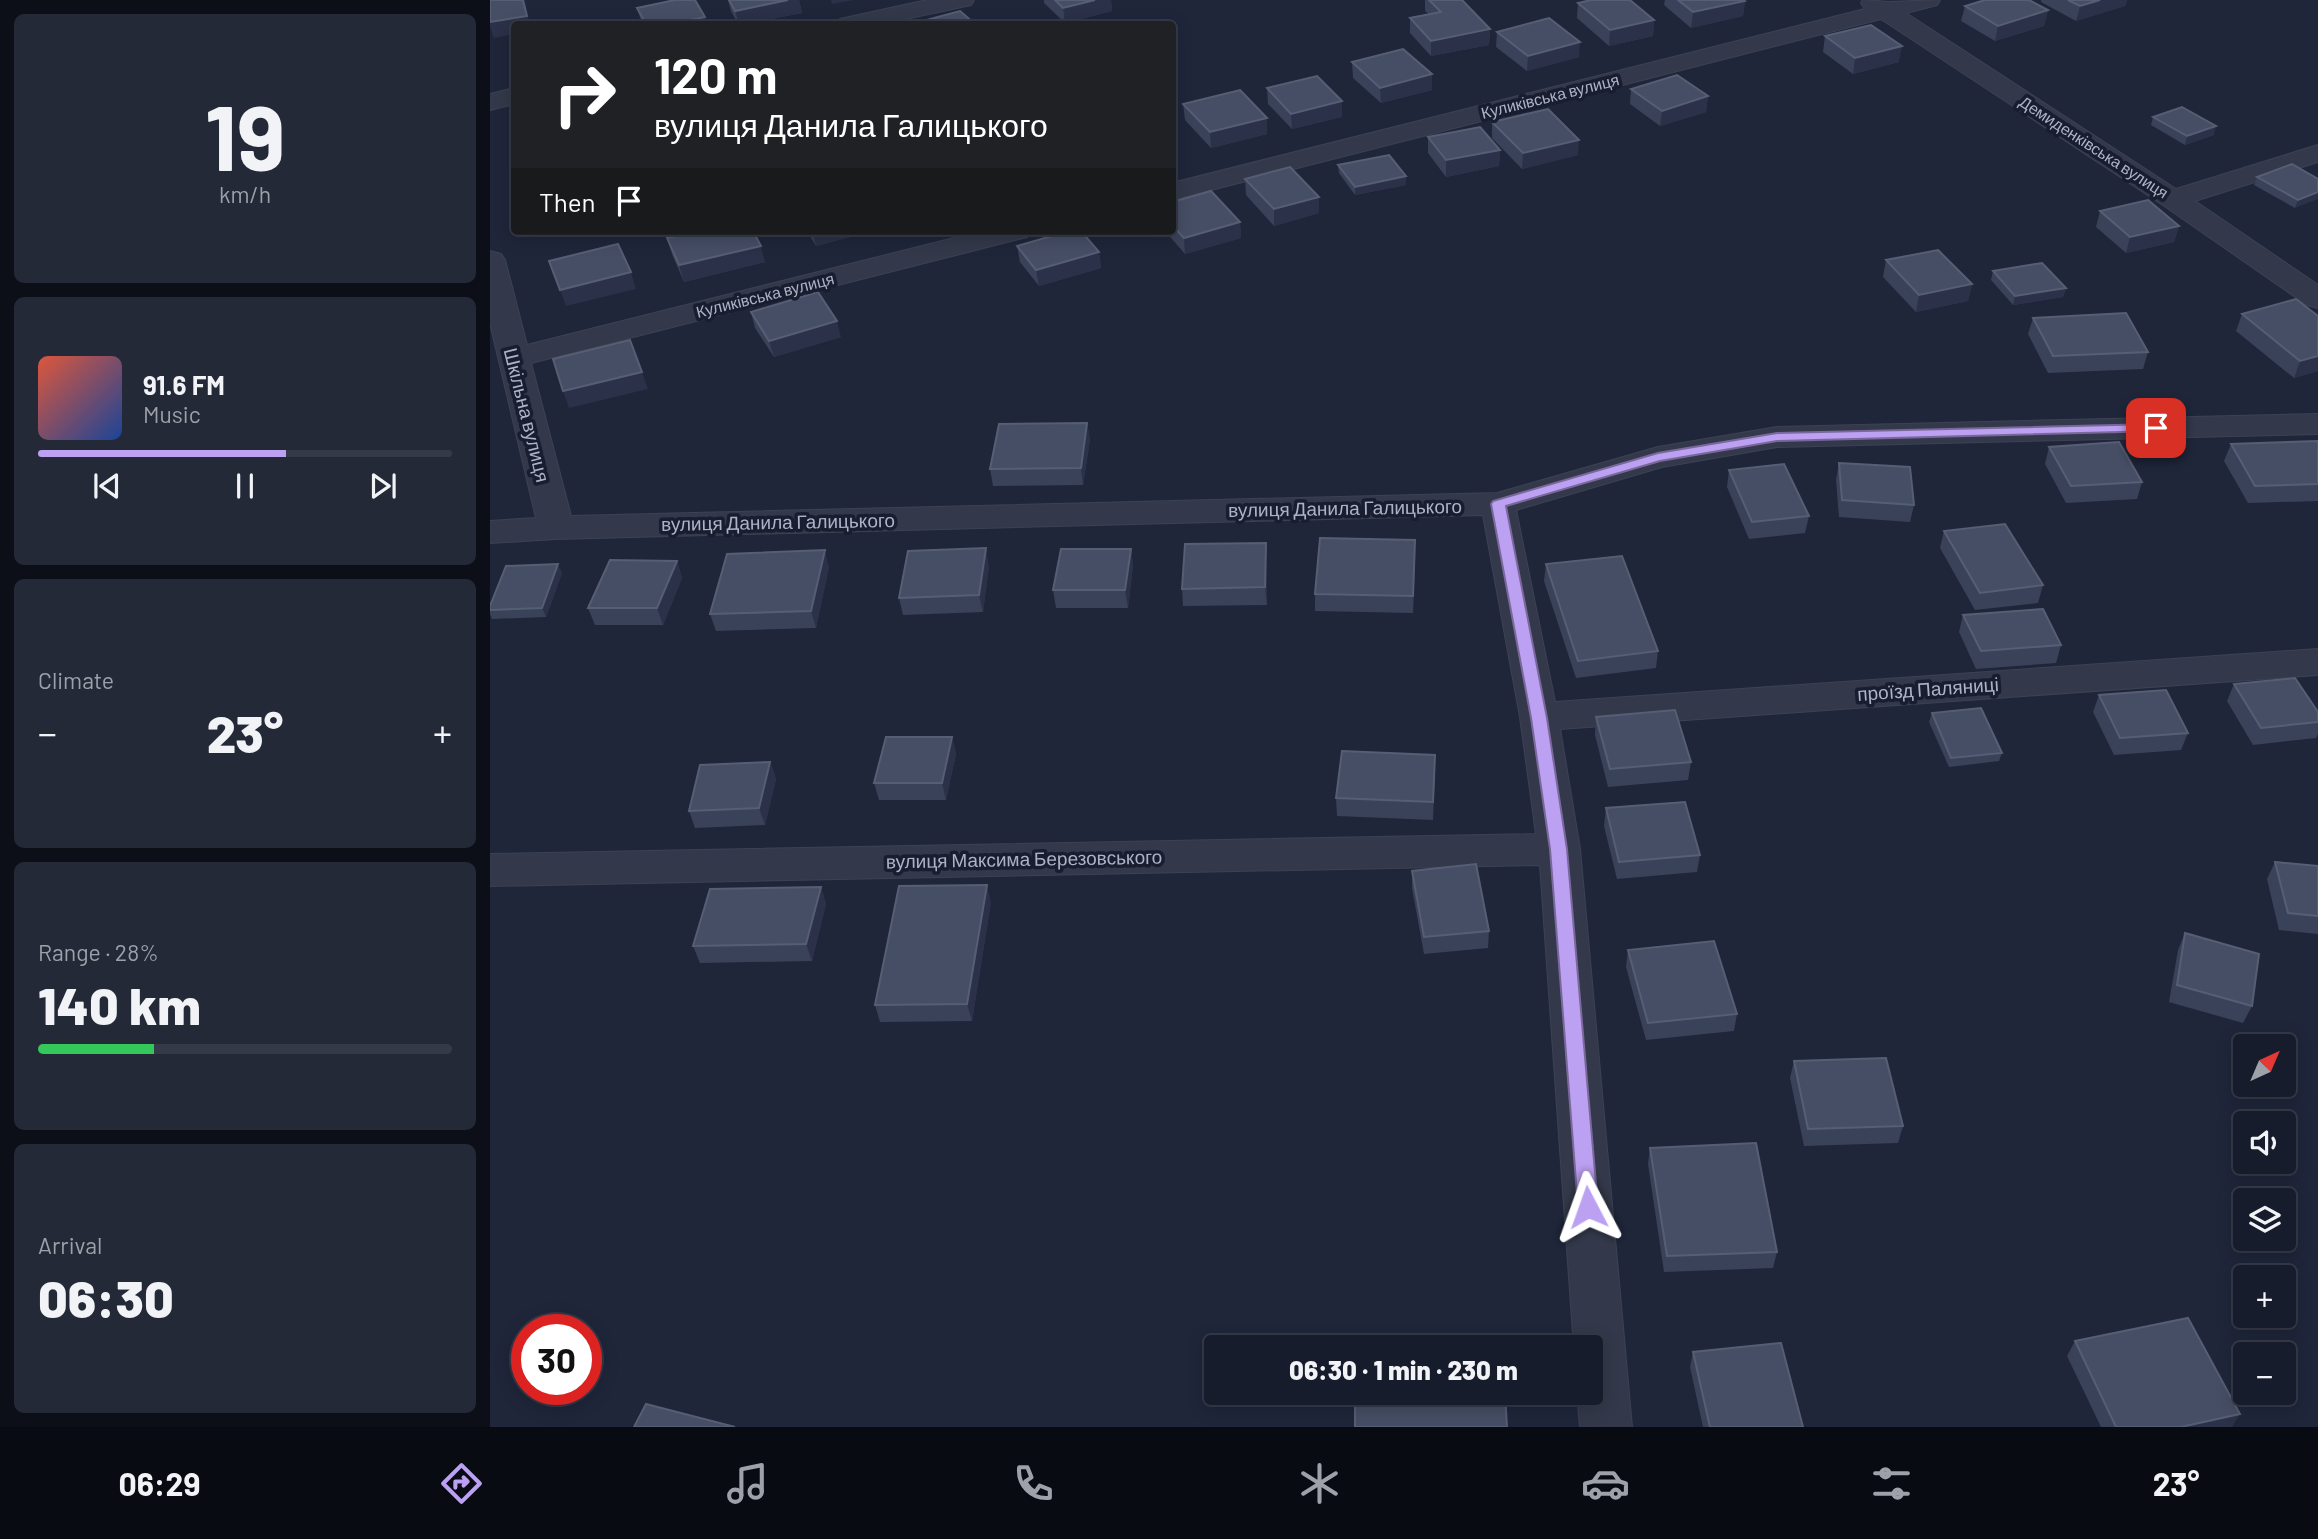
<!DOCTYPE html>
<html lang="en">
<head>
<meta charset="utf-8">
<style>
  body { margin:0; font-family:Barlow,sans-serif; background:#242938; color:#f1f3f6; height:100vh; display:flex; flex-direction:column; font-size:26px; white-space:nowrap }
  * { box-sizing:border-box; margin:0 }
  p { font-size:23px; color:#9ea1a9 }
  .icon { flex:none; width:38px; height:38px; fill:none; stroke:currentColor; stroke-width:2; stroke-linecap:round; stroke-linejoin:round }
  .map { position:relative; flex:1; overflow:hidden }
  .panel { display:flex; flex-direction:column; gap:14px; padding:14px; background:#0d0f18; width:490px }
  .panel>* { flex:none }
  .banner { position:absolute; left:21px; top:21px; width:665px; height:214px; border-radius:7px; box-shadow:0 4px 18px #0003,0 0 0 2px #363a48; background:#202124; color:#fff; overflow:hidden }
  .needle { width:46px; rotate:44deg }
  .tools { position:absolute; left:1743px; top:1034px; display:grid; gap:14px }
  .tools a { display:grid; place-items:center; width:63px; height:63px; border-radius:7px; background:#171c2c; box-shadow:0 4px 18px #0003,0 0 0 2px #363a48; font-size:35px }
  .speed { position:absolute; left:21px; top:1314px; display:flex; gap:14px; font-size:35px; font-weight:700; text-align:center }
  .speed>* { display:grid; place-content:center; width:91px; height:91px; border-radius:50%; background:#171c2c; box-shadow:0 4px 18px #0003,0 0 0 2px #363a48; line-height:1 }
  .speed .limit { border:10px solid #d22; background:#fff; color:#111 }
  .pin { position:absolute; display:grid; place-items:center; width:60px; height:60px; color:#fff; margin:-30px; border-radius:14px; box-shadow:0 4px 10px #0006 }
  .me { position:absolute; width:77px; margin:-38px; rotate:356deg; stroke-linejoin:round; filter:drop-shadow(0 0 5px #0008) }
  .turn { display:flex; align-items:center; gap:24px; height:147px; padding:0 28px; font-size:32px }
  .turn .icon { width:91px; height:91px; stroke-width:2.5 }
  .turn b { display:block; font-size:49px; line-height:60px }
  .then { display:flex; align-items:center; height:66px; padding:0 28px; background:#0003; gap:14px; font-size:26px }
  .big { font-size:52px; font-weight:800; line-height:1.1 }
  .panel .card { flex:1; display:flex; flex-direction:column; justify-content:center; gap:10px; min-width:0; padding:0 24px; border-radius:10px; background:#242938 }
  .panel .dial { align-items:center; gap:0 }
  .dial b { font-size:91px; line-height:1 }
  .song { display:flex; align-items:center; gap:21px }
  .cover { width:84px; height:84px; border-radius:10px; background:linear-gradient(135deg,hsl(10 70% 55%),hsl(220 70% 35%)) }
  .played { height:7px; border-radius:4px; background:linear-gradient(90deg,#bca0f2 60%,#363a48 60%) }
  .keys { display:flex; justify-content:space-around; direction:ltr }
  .heat { display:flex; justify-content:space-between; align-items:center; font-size:38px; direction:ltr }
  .charge { height:10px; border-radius:5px; background:linear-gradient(90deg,#34c759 28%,#363a48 0) }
  .trip { position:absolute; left:714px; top:1335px; width:399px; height:70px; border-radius:7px; background:#171c2c; box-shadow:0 4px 18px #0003,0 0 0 2px #363a48; font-weight:800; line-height:70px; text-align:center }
  .menu { display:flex; height:112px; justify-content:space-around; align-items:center; background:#090b12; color:#9ea1a9 }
  .menu .icon { width:49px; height:49px }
  .menu .current { color:#bca0f2 }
  .menu b { font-size:32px; color:#f1f3f6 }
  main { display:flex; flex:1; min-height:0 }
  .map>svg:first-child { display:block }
</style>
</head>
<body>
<main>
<section class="panel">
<div class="card dial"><b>19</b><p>km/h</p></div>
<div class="card">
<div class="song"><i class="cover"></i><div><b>91.6 FM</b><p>Music</p></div></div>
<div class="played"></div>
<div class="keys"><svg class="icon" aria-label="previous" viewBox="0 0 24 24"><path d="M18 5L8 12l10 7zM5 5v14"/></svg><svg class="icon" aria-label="pause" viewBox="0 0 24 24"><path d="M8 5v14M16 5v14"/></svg><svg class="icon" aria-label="next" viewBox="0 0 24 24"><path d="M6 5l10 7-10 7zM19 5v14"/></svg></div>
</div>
<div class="card"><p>Climate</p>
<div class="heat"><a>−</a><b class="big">23°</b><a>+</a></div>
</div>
<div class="card"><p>Range · 28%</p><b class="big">140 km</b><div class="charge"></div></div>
<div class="card"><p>Arrival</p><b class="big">06:30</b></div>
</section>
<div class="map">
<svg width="1828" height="1427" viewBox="0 0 1828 1427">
  <rect width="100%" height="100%" fill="#1f263a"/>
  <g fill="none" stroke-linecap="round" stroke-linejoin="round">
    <defs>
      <g id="minor">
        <polygon points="437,0 484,0 481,5 392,24 346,24 350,19"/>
        <polygon points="1373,0 1399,2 1450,0 1447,5 1416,13 1686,189 1828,145 1828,162 1705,201 1828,285 1828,308 1817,305 1673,205 1391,19 682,200 682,183 1375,9 1371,3"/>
        <polygon points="24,88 24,104 0,110 0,94"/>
        <polygon points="492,231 542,231 537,237 41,363 81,516 1007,493 1168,447 1287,427 1828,414 1828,434 1287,447 1172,467 1026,510 1065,702 1828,649 1828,675 1070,729 1090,849 1142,1427 1090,1427 1087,1393 1101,1393 1101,1348 1084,1348 1050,865 0,886 0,854 1046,834 1030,717 993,515 66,539 0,543 0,521 46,518 0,323 0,251 11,254 15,260 37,345"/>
      </g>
    </defs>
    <use href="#minor" stroke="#3c4254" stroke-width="2"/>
    <use href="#minor" fill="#33394a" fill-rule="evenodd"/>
  </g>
  <g fill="#3a4259">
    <polygon points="238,0 309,0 312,13 256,24 248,24 241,11"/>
    <polygon points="554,0 621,0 622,11 575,23 554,3"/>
    <polygon points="935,0 972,0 1000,29 999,45 941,56 920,33 920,18 939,14 935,11"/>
    <polygon points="1175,0 1254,0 1255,1 1253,16 1201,28 1174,5"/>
    <polygon points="1551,0 1637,0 1635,6 1586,21 1551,2"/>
    <polygon points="1088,3 1164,20 1163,36 1119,46 1087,18"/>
    <polygon points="1475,6 1558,10 1554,26 1505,41 1471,21"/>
    <polygon points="147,8 217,24 152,24"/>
    <polygon points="1007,32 1089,57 1037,71 1006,47"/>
    <polygon points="1335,36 1409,62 1363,74 1333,52"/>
    <polygon points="862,62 942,90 891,103 863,78"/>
    <polygon points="777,88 852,117 802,129 778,104"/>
    <polygon points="1141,89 1218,96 1216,112 1170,126 1140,104"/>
    <polygon points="693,104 777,134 721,148 695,120"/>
    <polygon points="1663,117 1724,135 1695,145 1661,125"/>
    <polygon points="1002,122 1088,155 1032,169 1002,138"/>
    <polygon points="938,137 1010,150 1009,166 956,177 938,153"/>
    <polygon points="848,165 916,185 865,195 849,173"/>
    <polygon points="1767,177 1828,179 1805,208 1764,185"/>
    <polygon points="755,179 829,213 784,226 756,195"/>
    <polygon points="682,202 750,222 751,238 695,254 675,231 682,231"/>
    <polygon points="1610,211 1689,226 1684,242 1636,253 1606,227"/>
    <polygon points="317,231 379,231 379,232 326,246"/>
    <polygon points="177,238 275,262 194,282 182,254"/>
    <polygon points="527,246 609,252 611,268 549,286 530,262"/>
    <polygon points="1396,260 1482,284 1478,301 1426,312 1393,277"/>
    <polygon points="1503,271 1576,288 1573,297 1523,305 1501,280"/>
    <polygon points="261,312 351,337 284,357 265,328"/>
    <polygon points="1752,314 1828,316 1828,371 1804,378 1746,331"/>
    <polygon points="1543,318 1658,352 1653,369 1558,373 1538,334"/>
    <polygon points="597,423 600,440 593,485 503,486 500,469"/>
    <polygon points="1828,441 1828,501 1758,503 1734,461 1741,444"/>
    <polygon points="1559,447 1652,482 1647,499 1576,503 1555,464"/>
    <polygon points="1349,463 1424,505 1420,522 1349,517 1346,480"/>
    <polygon points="1239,470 1319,516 1315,533 1259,539 1237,487"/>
    <polygon points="1454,531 1553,585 1548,603 1485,610 1450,548"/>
    <polygon points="776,543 777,560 777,605 693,606 692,589"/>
    <polygon points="641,549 643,566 638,608 566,608 563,590"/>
    <polygon points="925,557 923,613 825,611 825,594"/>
    <polygon points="187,561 192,578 173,625 105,625 98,608"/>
    <polygon points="1056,564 1168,651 1166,668 1086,678 1054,581"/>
    <polygon points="499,566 493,612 413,615 409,598"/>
    <polygon points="339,567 326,628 226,631 220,614"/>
    <polygon points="72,573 56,617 2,619 0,614 0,606"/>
    <polygon points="1473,615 1571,645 1566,663 1486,669 1469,632"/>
    <polygon points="1744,684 1828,712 1828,734 1826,738 1763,745 1737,701"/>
    <polygon points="1609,695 1698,733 1691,750 1624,755 1603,712"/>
    <polygon points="1442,713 1512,753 1509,761 1459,767 1439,722"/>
    <polygon points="1106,717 1201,762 1198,780 1118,787 1105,735"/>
    <polygon points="462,737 466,754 456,800 389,800 384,783"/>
    <polygon points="280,762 286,779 275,825 205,828 199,811"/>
    <polygon points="945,772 943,820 847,816 846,798"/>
    <polygon points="1116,808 1210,855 1207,872 1127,879 1114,826"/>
    <polygon points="1785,862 1828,866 1828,934 1789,930 1777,879"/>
    <polygon points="922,871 999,931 998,948 934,954 922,888"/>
    <polygon points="331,887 336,904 322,961 210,963 203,946"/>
    <polygon points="501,902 482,1021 390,1022 385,1005"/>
    <polygon points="1695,933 1762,1006 1753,1023 1679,1002 1688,950"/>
    <polygon points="1138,950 1247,1014 1244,1031 1156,1040 1136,967"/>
    <polygon points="1304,1061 1413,1126 1408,1143 1314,1146 1300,1078"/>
    <polygon points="1160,1148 1287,1252 1283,1268 1174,1272 1158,1164"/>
    <polygon points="1585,1341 1742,1427 1611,1427 1577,1356"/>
    <polygon points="1203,1352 1313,1427 1213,1427 1200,1367"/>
  </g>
  <g fill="#2a3148">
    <polygon points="33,0 40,24 24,24 24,34 4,38 0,27 0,22"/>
    <polygon points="298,0 309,0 312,13 256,24 249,24 245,11"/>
    <polygon points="341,0 364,0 342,4"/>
    <polygon points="605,0 621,0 622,11 575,23 573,8"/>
    <polygon points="1610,0 1637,0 1635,6 1586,21 1590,6"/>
    <polygon points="1255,1 1253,16 1201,28 1203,12"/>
    <polygon points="1558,10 1554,26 1505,41 1508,26"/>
    <polygon points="215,17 217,24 180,24"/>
    <polygon points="1164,20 1163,36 1119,46 1120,30"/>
    <polygon points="1000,29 999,45 941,56 941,41"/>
    <polygon points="1090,42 1089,57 1037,71 1038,56"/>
    <polygon points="1412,46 1409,62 1363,74 1365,58"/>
    <polygon points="942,74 942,90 891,103 890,88"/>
    <polygon points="1218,96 1216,112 1170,126 1172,111"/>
    <polygon points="852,101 852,117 802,129 801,114"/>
    <polygon points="777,118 777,134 721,148 720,132"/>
    <polygon points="1726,126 1724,135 1695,145 1697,136"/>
    <polygon points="1089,140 1088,155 1032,169 1033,153"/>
    <polygon points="1010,150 1009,166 956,177 956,160"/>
    <polygon points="916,176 916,185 865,195 865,187"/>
    <polygon points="1828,192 1828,199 1805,208 1808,200"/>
    <polygon points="829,197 829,213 784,226 784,209"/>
    <polygon points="750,222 751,238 695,254 694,238"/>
    <polygon points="1689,226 1684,242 1636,253 1640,237"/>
    <polygon points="322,231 379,231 379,232 326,246"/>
    <polygon points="271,246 275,262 194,282 189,265"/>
    <polygon points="609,252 611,268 549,286 546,270"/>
    <polygon points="141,272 146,289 76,306 70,290"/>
    <polygon points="1482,284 1478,301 1426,312 1429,295"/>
    <polygon points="1576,288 1573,297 1523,305 1525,296"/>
    <polygon points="347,321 351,337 284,357 279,341"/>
    <polygon points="1828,356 1828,371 1804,378 1810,361"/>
    <polygon points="152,372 158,389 79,408 73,391"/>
    <polygon points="597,423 600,440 593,485 591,468"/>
    <polygon points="776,543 777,560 777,605 775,587"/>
    <polygon points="496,548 499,566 493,612 489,595"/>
    <polygon points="641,549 643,566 638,608 635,590"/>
    <polygon points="335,550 339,567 326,628 321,611"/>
    <polygon points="187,561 192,578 173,625 167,608"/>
    <polygon points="68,564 72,573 56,617 52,608"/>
    <polygon points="462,737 466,754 456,800 452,783"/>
    <polygon points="280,762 286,779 275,825 269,808"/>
    <polygon points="497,885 501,902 482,1021 477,1004"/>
    <polygon points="331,887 336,904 322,961 316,944"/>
    <polygon points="1750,1414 1742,1427 1691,1427"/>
  </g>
  <g fill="#464e65" stroke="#565e74" stroke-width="2">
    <polygon points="0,0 33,0 37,16 0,22"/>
    <polygon points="185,0 205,0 215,17 180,24 156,24 147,8"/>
    <polygon points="239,0 298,0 245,11"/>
    <polygon points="565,0 605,0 573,8"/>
    <polygon points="939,0 972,0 1000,29 941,41 920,18 951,12"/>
    <polygon points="1101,0 1140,0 1164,20 1120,30 1088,3"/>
    <polygon points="1188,0 1254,0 1255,1 1203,12"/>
    <polygon points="1495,0 1539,0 1558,10 1508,26 1475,6"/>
    <polygon points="1578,0 1610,0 1590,6"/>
    <polygon points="470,11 485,24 437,24 433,21"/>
    <polygon points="1059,18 1090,42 1038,56 1007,32"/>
    <polygon points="389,20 392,24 369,24"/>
    <polygon points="1381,25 1412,46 1365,58 1335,36"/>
    <polygon points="913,49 942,74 890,88 862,62"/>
    <polygon points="1187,75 1218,96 1172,111 1141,89"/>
    <polygon points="827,76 852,101 801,114 777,88"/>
    <polygon points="750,90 777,118 720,132 693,104"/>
    <polygon points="1692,107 1726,126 1697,136 1663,117"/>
    <polygon points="1058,109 1089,140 1033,153 1002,122"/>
    <polygon points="990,127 1010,150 956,160 938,137"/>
    <polygon points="899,155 916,176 865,187 848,165"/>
    <polygon points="1802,164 1828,179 1828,192 1808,200 1767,177"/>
    <polygon points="800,167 829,197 784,209 755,179"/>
    <polygon points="721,191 750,222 694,238 682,225 682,202"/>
    <polygon points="1658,200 1689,226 1640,237 1610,211"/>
    <polygon points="206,231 263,231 271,246 189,265 177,238"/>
    <polygon points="579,231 591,231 609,252 546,270 527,246"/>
    <polygon points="128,244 141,272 70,290 59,261"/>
    <polygon points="1448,250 1482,284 1429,295 1396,260"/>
    <polygon points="1552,263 1576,288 1525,296 1503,271"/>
    <polygon points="328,292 347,321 279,341 261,312"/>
    <polygon points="1806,299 1828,316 1828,356 1810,361 1752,314"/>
    <polygon points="1636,313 1658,352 1563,356 1543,318"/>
    <polygon points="140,340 152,372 73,391 63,359"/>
    <polygon points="597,423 591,468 500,469 509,424"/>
    <polygon points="1828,441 1828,484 1765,486 1741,444"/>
    <polygon points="1629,442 1652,482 1581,486 1559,447"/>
    <polygon points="1349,463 1420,467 1424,505 1352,500"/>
    <polygon points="1294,464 1319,516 1262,522 1239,470"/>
    <polygon points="1515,524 1553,585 1490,593 1454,531"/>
    <polygon points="830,538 925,540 923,596 825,594"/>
    <polygon points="776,543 775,587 692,589 695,544"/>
    <polygon points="496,548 489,595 409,598 418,551"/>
    <polygon points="571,549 641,549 635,590 563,590"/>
    <polygon points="335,550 321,611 220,614 237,554"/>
    <polygon points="1132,556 1168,651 1088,661 1056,564"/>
    <polygon points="120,560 187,561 167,608 98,608"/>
    <polygon points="68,564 52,608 0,610 0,606 16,566"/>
    <polygon points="1553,609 1571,645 1491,651 1473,615"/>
    <polygon points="1805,678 1828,712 1828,722 1771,728 1744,684"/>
    <polygon points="1676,690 1698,733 1630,738 1609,695"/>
    <polygon points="1491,708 1512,753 1461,758 1442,713"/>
    <polygon points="1185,710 1201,762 1120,769 1106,717"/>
    <polygon points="396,737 462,737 452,783 384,783"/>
    <polygon points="852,751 945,755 943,802 846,798"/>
    <polygon points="280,762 269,808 199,811 210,765"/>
    <polygon points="1195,802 1210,855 1129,862 1116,808"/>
    <polygon points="1785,862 1828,866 1828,916 1798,913"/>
    <polygon points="986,864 999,931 934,937 922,871"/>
    <polygon points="497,885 477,1004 385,1005 409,886"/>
    <polygon points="331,887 316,944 203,946 220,889"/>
    <polygon points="1695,933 1769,954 1762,1006 1687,985"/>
    <polygon points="1224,941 1247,1014 1158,1023 1138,950"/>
    <polygon points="1396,1058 1413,1126 1318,1129 1304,1061"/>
    <polygon points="1266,1143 1287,1252 1177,1256 1160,1148"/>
    <polygon points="1698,1318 1750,1414 1691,1427 1626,1427 1585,1341"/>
    <polygon points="1291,1343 1313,1427 1220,1427 1203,1352"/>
    <polygon points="865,1393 1015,1393 1017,1427 865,1427"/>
    <polygon points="156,1404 245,1427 144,1427"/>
  </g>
  <polygon fill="#bca0f2" stroke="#7a689d" stroke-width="2" points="1666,424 1670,425 1670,431 1287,441 1170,461 1016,506 1057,718 1077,849 1108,1207 1105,1213 1098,1215 1091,1213 1088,1207 1060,849 1041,718 1001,504 1003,501 1168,453 1287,433"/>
  <g text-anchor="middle" stroke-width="7" stroke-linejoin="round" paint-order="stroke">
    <g font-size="16" fill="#adb3c7" stroke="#181e2f">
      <text transform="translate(1060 96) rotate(-14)" y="6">Куликівська вулиця</text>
      <text transform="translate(1604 147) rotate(33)" y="6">Демиденківська вулиця</text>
      <text transform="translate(275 295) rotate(-14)" y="6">Куликівська вулиця</text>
    </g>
    <g font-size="19" fill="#adb3c7" stroke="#181e2f">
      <text transform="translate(37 415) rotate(76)" y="7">Шкільна вулиця</text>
      <text transform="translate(855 508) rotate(-1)" y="7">вулиця Данила Галицького</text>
      <text transform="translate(288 522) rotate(-1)" y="7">вулиця Данила Галицького</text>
      <text transform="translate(1438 689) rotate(-4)" y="7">проїзд Паляниці</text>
      <text transform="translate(534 859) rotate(-1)" y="7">вулиця Максима Березовського</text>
    </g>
  </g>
</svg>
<div class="tools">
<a><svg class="needle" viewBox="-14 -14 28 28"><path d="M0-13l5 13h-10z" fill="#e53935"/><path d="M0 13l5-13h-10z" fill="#9ea1a9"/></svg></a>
<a><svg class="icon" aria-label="sound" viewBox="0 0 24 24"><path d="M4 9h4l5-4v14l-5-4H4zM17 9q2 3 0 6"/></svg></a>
<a><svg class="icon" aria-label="layers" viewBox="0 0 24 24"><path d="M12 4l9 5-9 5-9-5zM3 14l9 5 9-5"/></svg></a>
<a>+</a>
<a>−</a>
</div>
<div class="speed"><div class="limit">30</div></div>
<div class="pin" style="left:1666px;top:428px;background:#d93025"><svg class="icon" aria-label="arrive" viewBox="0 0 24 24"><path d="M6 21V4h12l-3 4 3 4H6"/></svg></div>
<svg class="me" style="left:1098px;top:1207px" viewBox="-20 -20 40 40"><path d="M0-17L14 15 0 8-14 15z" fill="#bca0f2" stroke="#fff" stroke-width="4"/></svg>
<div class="trip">06:30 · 1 min · 230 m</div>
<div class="banner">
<div class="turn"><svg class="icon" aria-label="right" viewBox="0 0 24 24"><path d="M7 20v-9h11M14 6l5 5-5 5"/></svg><div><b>120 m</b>вулиця Данила Галицького</div></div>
<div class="then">Then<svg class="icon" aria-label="arrive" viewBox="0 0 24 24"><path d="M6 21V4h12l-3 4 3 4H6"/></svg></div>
</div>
</div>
</main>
<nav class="menu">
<b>06:29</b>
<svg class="icon current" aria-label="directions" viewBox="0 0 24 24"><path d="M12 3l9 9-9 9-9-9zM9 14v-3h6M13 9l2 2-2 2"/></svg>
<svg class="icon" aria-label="music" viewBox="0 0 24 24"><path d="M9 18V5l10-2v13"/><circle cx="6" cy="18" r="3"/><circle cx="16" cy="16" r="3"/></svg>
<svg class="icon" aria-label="phone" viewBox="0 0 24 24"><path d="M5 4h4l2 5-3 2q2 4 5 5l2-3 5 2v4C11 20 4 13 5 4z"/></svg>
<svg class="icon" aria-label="climate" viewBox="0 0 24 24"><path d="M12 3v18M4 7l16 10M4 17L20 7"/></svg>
<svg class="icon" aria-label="car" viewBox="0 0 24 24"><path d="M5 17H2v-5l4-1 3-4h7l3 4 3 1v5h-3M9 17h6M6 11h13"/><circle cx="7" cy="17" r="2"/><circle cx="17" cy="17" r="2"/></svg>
<svg class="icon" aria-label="filters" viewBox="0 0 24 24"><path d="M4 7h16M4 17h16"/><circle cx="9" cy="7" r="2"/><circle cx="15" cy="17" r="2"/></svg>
<b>23°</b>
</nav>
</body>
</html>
